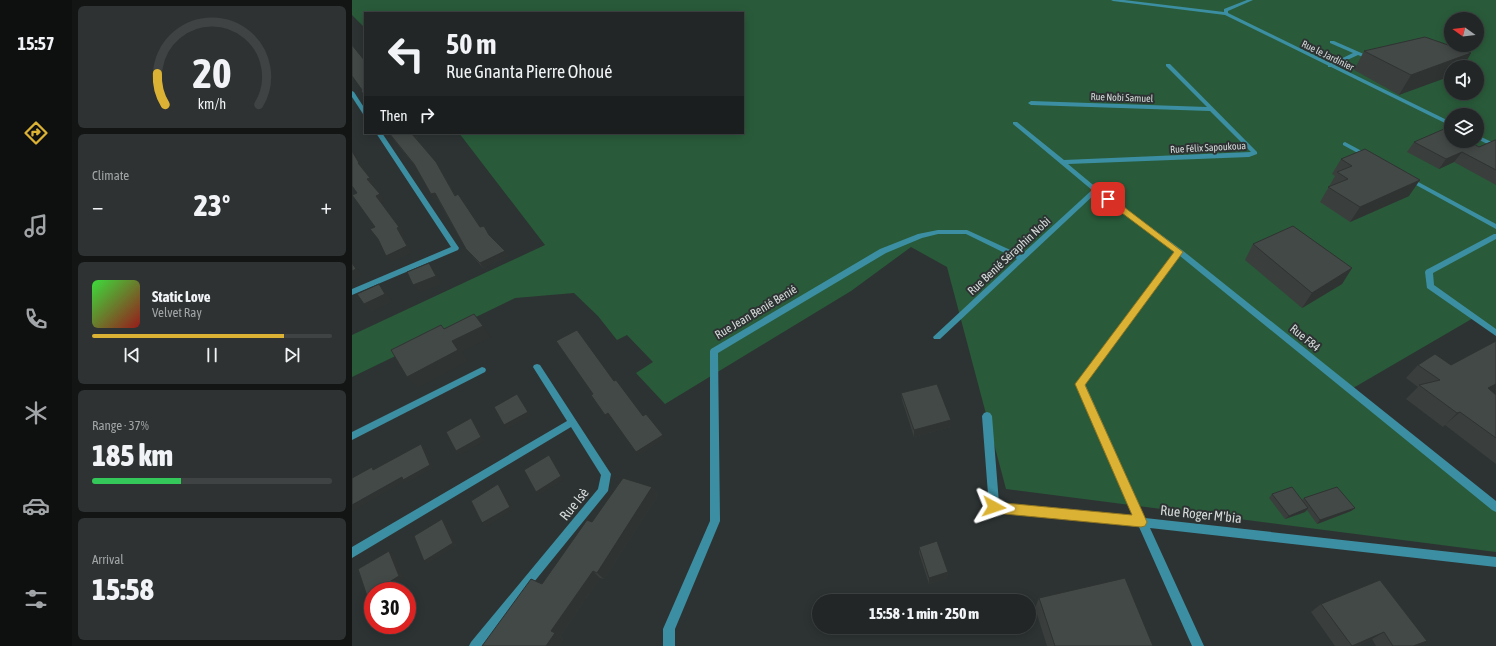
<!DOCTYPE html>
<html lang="en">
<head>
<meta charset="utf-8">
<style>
  body { margin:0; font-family:"Asap Condensed",sans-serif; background:#2e3232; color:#f1f3f6; height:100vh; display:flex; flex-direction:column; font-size:15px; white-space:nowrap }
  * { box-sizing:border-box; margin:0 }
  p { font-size:13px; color:#a2a5a7 }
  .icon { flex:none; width:22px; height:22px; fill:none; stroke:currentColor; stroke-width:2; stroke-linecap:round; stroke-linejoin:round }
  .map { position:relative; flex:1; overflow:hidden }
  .sheet { display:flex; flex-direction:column; gap:6px; padding:6px; background:#131515; width:280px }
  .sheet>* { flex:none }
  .guide { position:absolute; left:12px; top:12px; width:380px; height:122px; border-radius:0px; box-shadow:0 2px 10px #0003,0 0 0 1px #3f4343; background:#222626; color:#f1f3f6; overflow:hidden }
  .needle { width:26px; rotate:285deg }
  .tools { position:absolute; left:1092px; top:12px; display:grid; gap:8px }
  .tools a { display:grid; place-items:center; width:40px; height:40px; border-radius:50%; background:#222626; box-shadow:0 2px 10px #0003,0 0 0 1px #3f4343; font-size:20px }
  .speed { position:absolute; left:12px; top:582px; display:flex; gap:8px; font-size:20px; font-weight:700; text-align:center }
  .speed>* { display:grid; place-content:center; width:52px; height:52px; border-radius:50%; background:#222626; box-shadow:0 2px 10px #0003,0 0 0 1px #3f4343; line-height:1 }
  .speed .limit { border:6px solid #d22; background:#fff; color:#111 }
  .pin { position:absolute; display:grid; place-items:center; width:34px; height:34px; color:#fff; margin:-17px; border-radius:8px; box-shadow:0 2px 6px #0006 }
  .me { position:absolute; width:44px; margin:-22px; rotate:95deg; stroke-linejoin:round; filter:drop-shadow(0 0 3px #0008) }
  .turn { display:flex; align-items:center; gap:14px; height:84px; padding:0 16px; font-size:18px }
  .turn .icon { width:52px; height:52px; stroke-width:2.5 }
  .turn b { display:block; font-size:28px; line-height:34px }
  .then { display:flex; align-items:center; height:38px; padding:0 16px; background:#0003; gap:8px; font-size:15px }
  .big { font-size:30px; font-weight:800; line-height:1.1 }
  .sheet .tile { flex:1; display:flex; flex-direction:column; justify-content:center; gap:6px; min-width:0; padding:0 14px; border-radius:6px; background:#2e3232 }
  .sheet .dial { align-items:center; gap:0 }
  .dial svg { height:104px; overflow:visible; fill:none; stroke:#3f4343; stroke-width:7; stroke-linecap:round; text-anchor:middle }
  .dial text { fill:#f1f3f6; stroke:none }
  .song { display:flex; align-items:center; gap:12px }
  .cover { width:48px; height:48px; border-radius:6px; background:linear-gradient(135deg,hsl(120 70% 55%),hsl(0 70% 35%)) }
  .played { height:4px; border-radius:2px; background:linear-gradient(90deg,#dbb233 80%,#3f4343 80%) }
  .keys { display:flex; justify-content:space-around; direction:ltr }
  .heat { display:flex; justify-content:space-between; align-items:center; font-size:22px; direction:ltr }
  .charge { height:6px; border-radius:3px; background:linear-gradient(90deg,#34c759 37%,#3f4343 0) }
  .trip { position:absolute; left:460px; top:594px; width:224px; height:40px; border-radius:20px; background:#222626; box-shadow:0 2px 10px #0003,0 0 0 1px #3f4343; font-weight:800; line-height:40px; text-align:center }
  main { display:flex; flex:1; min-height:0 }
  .menu { display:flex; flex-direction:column; width:72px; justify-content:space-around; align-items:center; background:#0e0f0f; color:#a2a5a7 }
  .menu .icon { width:28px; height:28px }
  .menu .active { color:#dbb233 }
  .menu b { font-size:18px; color:#f1f3f6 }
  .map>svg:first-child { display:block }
</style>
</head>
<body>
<main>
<nav class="menu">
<b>15:57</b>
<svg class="icon active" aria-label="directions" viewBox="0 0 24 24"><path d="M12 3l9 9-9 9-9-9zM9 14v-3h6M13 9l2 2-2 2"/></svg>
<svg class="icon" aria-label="music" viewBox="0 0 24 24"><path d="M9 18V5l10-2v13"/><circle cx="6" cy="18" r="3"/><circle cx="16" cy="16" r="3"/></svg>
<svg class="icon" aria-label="phone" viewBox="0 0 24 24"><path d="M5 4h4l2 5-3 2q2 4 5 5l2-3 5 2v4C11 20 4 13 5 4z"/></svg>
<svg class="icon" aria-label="climate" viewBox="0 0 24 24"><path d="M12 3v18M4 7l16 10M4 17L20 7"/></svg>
<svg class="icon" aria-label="car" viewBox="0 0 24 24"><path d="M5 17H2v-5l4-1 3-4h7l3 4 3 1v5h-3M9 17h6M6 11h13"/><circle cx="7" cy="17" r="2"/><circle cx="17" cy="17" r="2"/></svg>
<svg class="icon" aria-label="filters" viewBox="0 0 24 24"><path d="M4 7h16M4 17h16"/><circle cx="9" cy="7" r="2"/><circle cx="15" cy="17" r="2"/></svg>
</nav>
<section class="sheet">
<div class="tile dial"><svg viewBox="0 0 100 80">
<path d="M14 69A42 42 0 1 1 86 69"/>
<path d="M14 69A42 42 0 0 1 8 45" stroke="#dbb233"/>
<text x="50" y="56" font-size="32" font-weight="700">20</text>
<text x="50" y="72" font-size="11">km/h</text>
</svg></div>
<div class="tile"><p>Climate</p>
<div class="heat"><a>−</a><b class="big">23°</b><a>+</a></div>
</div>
<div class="tile">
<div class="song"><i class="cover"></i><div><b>Static Love</b><p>Velvet Ray</p></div></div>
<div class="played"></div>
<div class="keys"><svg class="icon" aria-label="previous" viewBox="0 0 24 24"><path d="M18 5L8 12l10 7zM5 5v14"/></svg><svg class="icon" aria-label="pause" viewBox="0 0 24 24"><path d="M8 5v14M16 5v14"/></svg><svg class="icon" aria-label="next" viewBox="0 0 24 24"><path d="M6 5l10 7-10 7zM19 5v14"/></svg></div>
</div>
<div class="tile"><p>Range · 37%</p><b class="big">185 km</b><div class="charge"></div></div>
<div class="tile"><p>Arrival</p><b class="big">15:58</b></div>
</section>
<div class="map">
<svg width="1144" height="646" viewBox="0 0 1144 646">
  <rect width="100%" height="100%" fill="#2d3333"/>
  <path fill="#295b3a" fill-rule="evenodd" d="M0 0H1144V330L1123 317 996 391 1144 507V552L654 489 595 267 559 247 499 291 313 404 284 373 301 362 275 335 265 340 246 316 222 293 163 298 0 377V335L193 245 107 133H391V13H13V28L0 15ZM1099 19H1125V45H1099ZM1099 67H1125V93H1099ZM1099 115H1125V141H1099Z"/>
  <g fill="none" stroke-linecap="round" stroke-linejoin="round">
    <polygon fill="#3c8fa2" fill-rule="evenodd" points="978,41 982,41 1023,59 1018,60 1006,55 980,67 976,67 976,65 1001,53 978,43"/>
    <g fill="#3c8fa2" fill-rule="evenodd">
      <polygon points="759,0 772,0 872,12 872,9 895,0 901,0 876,11 876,13 1099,122 1099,126 873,15 761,1"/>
      <polygon points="814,64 818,64 905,152 905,154 897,157 716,164 746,189 830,250 1144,501 1144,512 1140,510 828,256 733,384 793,518 1144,557 1144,567 798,528 852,646 840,646 787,527 638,510 637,507 630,416 632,413 635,412 638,413 640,416 647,503 783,517 724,384 823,252 744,193 588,339 582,339 581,337 665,259 614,234 586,234 570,238 534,253 366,353 368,521 323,629 323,646 311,646 311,629 358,521 358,351 359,349 528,249 566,234 586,230 615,230 669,255 740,190 661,124 661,122 665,122 712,160 899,152 858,111 679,105 676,103 679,101 855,107 814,66"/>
      <polygon points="0,91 2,92 13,109 13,115 11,114 0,97"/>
      <polygon points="24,133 30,133 107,248 106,250 0,295 0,289 99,247"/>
      <polygon points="1125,135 1144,144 1144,148 1125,139"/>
      <polygon points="993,142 1019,156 1020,157 1019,158 1015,158 991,145 991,143"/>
      <polygon points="1057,177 1144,224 1144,229 1055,180 1054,179"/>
      <polygon points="1142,234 1144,234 1144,239 1081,273 1082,285 1144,329 1144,336 1075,288 1073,272 1074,270"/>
      <polygon points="185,364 188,365 257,471 259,474 256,491 130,646 117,646 119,642 246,489 249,475 219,427 0,558 0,547 215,421 181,367 182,365"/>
      <polygon points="130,367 133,368 134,370 133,372 0,440 0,432"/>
    </g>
  </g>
  <g fill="#3a3f3d">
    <polygon points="1012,51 1119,53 1111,67 1099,67 1047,95 1002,70"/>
    <polygon points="37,133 63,133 66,137 64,138 87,167 103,195 128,227 153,251 156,256 131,268 118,253 114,249 85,198 82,199 79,194 63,166 42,140"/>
    <polygon points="1144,140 1144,185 1102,162 1087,169 1055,152 1062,142 1127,147"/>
    <polygon points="989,159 1057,196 998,222 968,202 983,176 980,174"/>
    <polygon points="901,244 1000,268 990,284 950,308 893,260"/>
    <polygon points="1144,341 1144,389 1140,391 1144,395 1144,464 1093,425 1091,427 1054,399 1066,387 1054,378 1066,365 1099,365"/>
    <polygon points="549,393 599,427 562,437 550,400"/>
    <polygon points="300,487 306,495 252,579 248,578 208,636 211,639 207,646 190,584 240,522"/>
    <polygon points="920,494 950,500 952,498 1003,508 999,511 965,524 955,510 953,512 933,519 917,498"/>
    <polygon points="567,547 596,572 595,578 577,584 567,553"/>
    <polygon points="1028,580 1061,646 1024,646 1020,639 1005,646 983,646 959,612 969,604"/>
    <polygon points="687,598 801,646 695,646 683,608"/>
  </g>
  <g fill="#2f3332">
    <polygon points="1119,53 1111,67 1099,67 1099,76 1047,95 1059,75"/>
    <polygon points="62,133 63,133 66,137 63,138 60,134"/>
    <polygon points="0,149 13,169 11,170 6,163 0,151"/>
    <polygon points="1110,152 1102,162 1087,169 1094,159"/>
    <polygon points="18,178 23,184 20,185 15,179"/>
    <polygon points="1068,180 1057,196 998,222 1008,207"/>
    <polygon points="83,193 86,198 82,199 79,194"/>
    <polygon points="28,194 33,201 29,202 53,234 51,235 60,253 40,262 34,256 24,196"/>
    <polygon points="153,251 156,256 131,268 128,263"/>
    <polygon points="0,260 10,276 0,281"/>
    <polygon points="77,263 83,271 90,284 68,293 61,285"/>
    <polygon points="1000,268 990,284 950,308 960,293"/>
    <polygon points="27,284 34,292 40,302 20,312 12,304"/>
    <polygon points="122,314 139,337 110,352 116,361 66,388 55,377 100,341"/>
    <polygon points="1144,384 1144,389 1121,402 1136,388"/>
    <polygon points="165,394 179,416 155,429 152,425"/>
    <polygon points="1108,412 1093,425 1091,427 1105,413"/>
    <polygon points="256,413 259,417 255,419 253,415"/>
    <polygon points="119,418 123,422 133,441 108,455 104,451"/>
    <polygon points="599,420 599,427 562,437 562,430"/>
    <polygon points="311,435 313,439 287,456 284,452"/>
    <polygon points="69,444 73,448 82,468 55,483 53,481 0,512 0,505"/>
    <polygon points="197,455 200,459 212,480 187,495 184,492"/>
    <polygon points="146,484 149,488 161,510 134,527 130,523"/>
    <polygon points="300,487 306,495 252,579 245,573"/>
    <polygon points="956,508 953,512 933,519 937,516"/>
    <polygon points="1003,508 999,511 965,524 968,520"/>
    <polygon points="90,519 94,522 105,546 76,564 72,561"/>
    <polygon points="37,551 42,554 52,579 33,591 23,591"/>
    <polygon points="241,571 248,578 208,636 211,639 207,646 194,646 199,631"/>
    <polygon points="596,572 595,578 577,584 577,578"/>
    <polygon points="21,592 21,598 20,599 15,596"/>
    <polygon points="1032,632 1020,639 1005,646 1000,646"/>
    <polygon points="1075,641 1066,646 1061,646"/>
  </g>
  <g fill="#434947" stroke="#2f3332">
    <polygon points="1073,37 1119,53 1059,75 1012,51"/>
    <polygon points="0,45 13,61 13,97 9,91 10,90 0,76"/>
    <polygon points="1092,129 1099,132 1099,141 1116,141 1127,147 1143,140 1144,140 1144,170 1110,152 1094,159 1062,142"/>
    <polygon points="37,133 62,133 60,134 84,162 103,196 106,194 128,227 132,226 137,235 153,251 128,263 114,249 83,193 79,194 62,164"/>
    <polygon points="1013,149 1068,180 1008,207 976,187 996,179 985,172 1000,166 989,159"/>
    <polygon points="0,151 7,163 6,163 18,178 15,179 28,194 24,196 47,227 45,228 55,246 34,256 26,239 18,229 23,227 0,195 5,193 0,186"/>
    <polygon points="941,226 1000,268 960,293 901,244"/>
    <polygon points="0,263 4,269 0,271"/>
    <polygon points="77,263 84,276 61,285 55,272"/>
    <polygon points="27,284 33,294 12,304 5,294"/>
    <polygon points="122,314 131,326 100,341 106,350 55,377 39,350 89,325 92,329"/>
    <polygon points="225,330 262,381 264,380 291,416 294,414 311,435 284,452 256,413 253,415 239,395 241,394 204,341"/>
    <polygon points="1144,341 1144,384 1136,388 1144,395 1144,438 1108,412 1105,413 1067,385 1088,380 1066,365 1083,354 1099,365"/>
    <polygon points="585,384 599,420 562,430 549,393"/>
    <polygon points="165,394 176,412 152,425 142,407"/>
    <polygon points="119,418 129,437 104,451 94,432"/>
    <polygon points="69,444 78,465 51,480 50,477 0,505 0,478 20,467 21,470"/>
    <polygon points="197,455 209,476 184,492 172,470"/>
    <polygon points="271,478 300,487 245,573 241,571 199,631 203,633 194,646 130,646 179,579 190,584 235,520 240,522"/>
    <polygon points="146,484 158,507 130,523 119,501"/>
    <polygon points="940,487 956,508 937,516 920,494"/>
    <polygon points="985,487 1003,508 968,520 952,498"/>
    <polygon points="90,519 101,543 72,561 62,536"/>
    <polygon points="585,541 596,572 577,578 567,547"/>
    <polygon points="37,551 47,576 23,591 21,591 21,592 15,596 6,569"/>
    <polygon points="773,578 801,646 703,646 687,598"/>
    <polygon points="1028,580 1075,641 1061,646 1041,646 1032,632 1000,646 969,604"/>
  </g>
  <polygon fill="#dbb233" stroke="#8e7421" points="754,197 759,197 831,252 733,385 795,522 793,526 789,527 642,513 638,511 636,507 638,503 642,502 780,515 723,384 822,252 754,201"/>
  <g text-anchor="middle" stroke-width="4" stroke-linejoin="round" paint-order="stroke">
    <g font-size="10" fill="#d4d9d8" stroke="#2d3333">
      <text transform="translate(976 55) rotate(26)" y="4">Rue le Jardinier</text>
      <text transform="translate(770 97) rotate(2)" y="4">Rue Nobi Samuel</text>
      <text transform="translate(856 147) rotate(-3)" y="4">Rue Félix Sapoukoua</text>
    </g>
    <g font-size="12" fill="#d4d9d8" stroke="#2d3333">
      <text transform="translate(657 256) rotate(-43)" y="4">Rue Benié Séraphin Nobi</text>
      <text transform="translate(404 312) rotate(-31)" y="4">Rue Jean Benié Benié</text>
      <text transform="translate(953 338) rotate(39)" y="4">Rue F84</text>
    </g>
    <g font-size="14" fill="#d4d9d8" stroke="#2d3333">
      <text transform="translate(222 504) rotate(-51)" y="5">Rue Isè</text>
      <text transform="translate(849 514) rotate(6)" y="5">Rue Roger M'bia</text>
    </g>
  </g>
</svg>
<div class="tools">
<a><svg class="needle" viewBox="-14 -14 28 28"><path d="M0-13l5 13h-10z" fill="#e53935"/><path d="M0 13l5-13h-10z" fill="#a2a5a7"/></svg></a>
<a><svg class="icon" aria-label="sound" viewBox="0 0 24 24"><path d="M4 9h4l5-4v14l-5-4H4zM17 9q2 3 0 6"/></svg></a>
<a><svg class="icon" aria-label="layers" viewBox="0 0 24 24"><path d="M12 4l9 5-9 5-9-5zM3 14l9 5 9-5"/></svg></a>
</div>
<div class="speed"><div class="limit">30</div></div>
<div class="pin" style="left:756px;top:199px;background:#d93025"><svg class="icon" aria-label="arrive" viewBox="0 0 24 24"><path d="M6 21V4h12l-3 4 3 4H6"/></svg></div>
<svg class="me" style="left:642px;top:507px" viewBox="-20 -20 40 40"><path d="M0-17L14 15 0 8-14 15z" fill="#dbb233" stroke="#fff" stroke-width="4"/></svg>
<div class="trip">15:58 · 1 min · 250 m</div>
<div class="guide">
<div class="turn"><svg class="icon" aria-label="left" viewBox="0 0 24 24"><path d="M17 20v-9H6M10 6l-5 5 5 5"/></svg><div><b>50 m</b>Rue Gnanta Pierre Ohoué</div></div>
<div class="then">Then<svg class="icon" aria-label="right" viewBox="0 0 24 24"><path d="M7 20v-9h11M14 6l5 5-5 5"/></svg></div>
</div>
</div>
</main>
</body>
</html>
